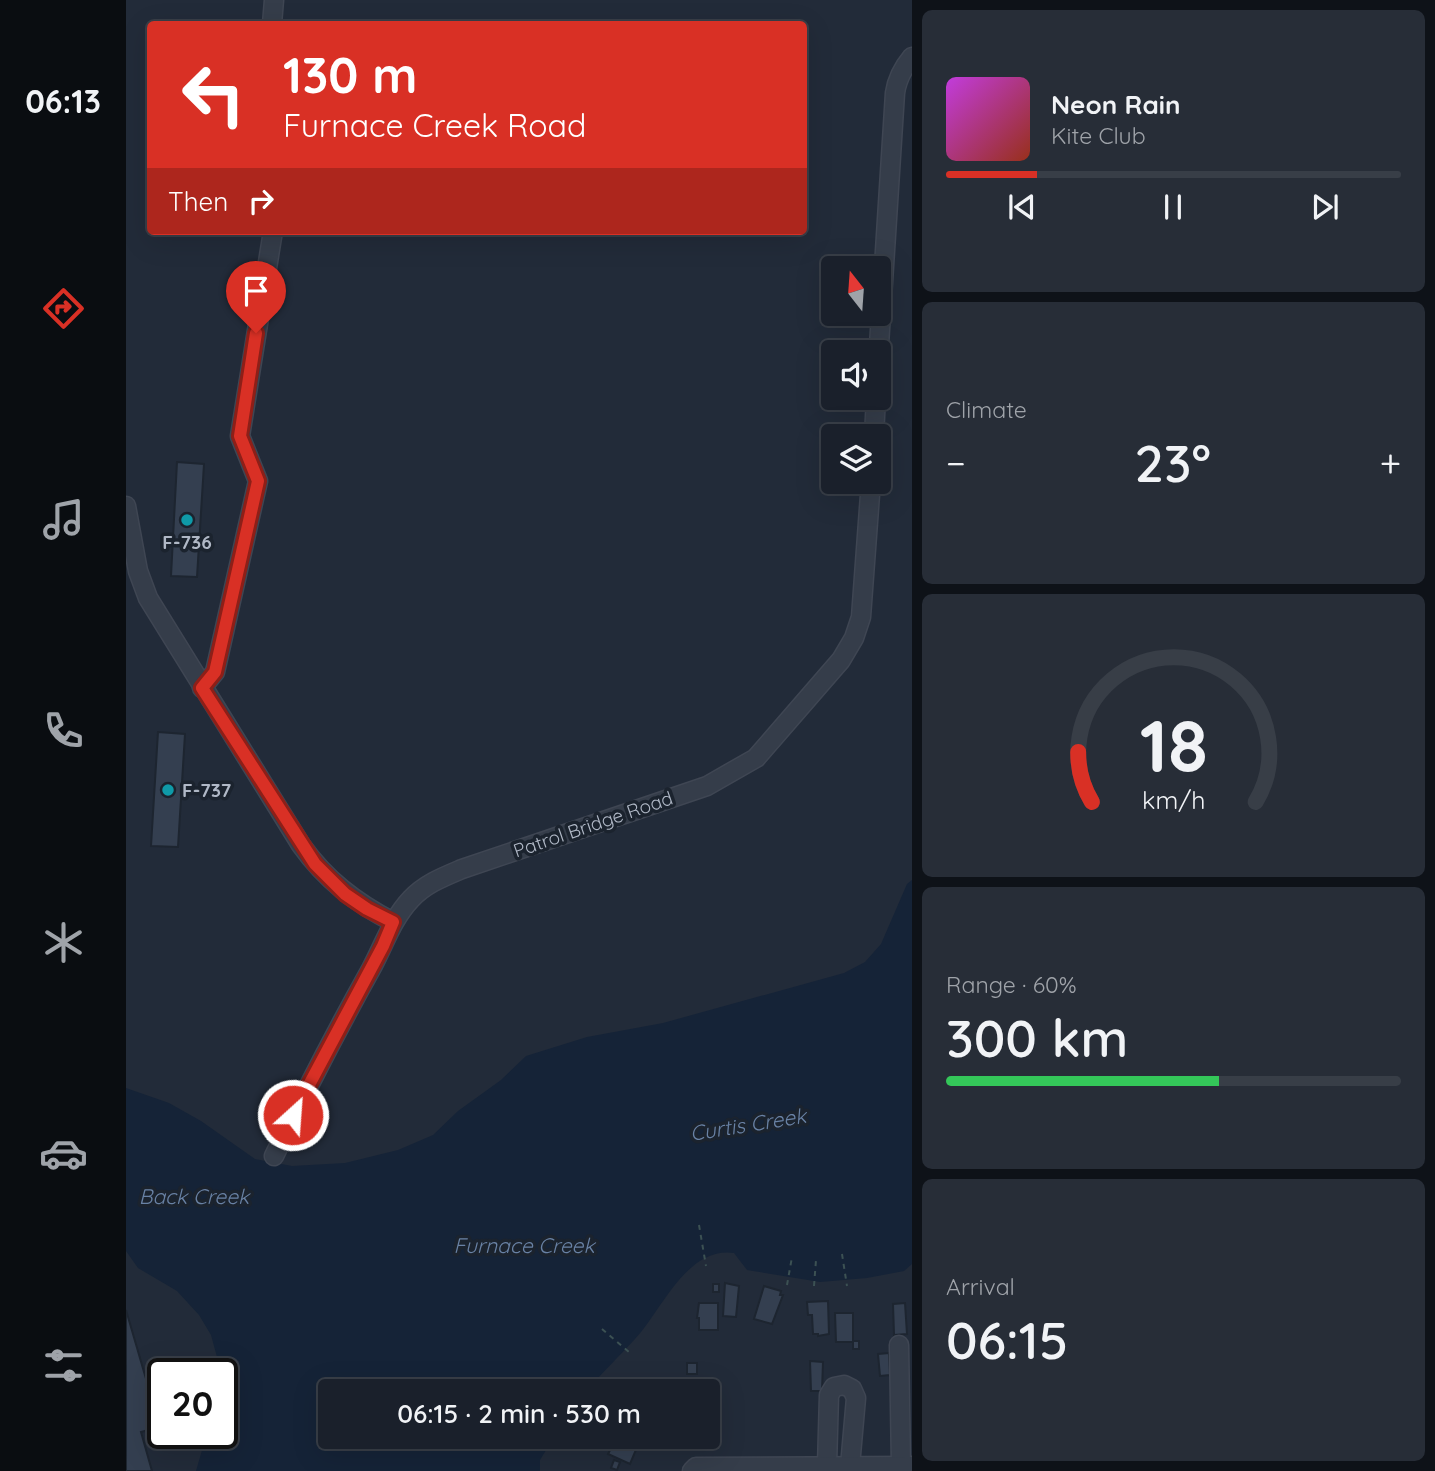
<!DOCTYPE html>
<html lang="en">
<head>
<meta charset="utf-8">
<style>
  body { margin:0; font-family:Quicksand,sans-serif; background:#272d37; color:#f1f3f6; height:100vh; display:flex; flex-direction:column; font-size:26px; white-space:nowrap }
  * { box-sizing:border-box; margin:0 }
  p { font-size:23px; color:#9fa3a9 }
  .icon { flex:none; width:38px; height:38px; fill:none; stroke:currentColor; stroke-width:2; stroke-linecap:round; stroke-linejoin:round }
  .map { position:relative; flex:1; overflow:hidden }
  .drawer { display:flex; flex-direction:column; gap:10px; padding:10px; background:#0e1218; width:523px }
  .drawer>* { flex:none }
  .banner { position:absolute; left:21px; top:21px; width:660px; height:214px; border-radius:7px; box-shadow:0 7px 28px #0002,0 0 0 2px #383e47; background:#d93025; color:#fff; overflow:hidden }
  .needle { width:46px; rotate:343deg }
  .controls { position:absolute; left:695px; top:256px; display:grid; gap:14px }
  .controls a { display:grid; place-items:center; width:70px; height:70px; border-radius:7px; background:#1a202b; box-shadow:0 7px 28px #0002,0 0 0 2px #383e47; font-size:35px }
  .speed { position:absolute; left:21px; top:1358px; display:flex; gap:14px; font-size:35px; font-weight:700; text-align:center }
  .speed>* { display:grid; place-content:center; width:91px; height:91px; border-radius:50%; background:#1a202b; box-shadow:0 7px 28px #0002,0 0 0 2px #383e47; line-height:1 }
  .speed .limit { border:4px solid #111; border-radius:10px; background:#fff; color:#111 }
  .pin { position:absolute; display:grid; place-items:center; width:60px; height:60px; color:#fff; margin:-72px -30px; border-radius:50% 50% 50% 0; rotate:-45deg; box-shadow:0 0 7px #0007 }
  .pin .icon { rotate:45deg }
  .me { position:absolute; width:77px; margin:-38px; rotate:26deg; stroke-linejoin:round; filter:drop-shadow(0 0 5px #0008) }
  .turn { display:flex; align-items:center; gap:24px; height:147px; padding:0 21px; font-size:32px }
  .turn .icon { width:91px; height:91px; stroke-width:2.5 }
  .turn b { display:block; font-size:49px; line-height:60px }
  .then { display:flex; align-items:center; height:66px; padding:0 21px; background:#0003; gap:14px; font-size:26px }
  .big { font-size:52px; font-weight:600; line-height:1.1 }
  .drawer .card { flex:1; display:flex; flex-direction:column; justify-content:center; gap:10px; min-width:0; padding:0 24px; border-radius:10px; background:#272d37 }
  .drawer .dial { align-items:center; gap:0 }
  .dial svg { height:182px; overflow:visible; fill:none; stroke:#383e47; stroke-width:7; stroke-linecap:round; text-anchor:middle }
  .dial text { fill:#f1f3f6; stroke:none }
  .song { display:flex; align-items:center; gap:21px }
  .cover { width:84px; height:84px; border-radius:10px; background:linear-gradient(135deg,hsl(290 70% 55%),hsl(10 70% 35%)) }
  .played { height:7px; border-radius:4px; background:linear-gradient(90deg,#d93025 20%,#383e47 20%) }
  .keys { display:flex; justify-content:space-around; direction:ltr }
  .heat { display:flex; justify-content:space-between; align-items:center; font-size:38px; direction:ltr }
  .charge { height:10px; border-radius:5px; background:linear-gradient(90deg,#34c759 60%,#383e47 0) }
  .trip { position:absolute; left:192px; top:1379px; width:402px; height:70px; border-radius:7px; background:#1a202b; box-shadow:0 7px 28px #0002,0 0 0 2px #383e47; font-weight:600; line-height:70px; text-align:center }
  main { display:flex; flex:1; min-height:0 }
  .tabs { display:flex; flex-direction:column; width:126px; justify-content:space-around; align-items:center; background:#0a0d11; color:#9fa3a9 }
  .tabs .icon { width:49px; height:49px }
  .tabs .selected { color:#d93025 }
  .tabs b { font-size:32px; color:#f1f3f6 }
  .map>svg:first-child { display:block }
</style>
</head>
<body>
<main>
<nav class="tabs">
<b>06:13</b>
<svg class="icon selected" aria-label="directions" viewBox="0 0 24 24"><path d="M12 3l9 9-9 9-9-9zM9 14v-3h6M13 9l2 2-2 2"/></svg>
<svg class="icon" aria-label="music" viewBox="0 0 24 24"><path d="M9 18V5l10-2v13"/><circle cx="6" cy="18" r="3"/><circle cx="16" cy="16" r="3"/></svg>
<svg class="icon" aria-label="phone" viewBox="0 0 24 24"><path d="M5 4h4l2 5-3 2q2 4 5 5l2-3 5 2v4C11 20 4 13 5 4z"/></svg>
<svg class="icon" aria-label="climate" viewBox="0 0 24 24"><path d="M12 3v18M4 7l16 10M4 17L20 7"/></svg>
<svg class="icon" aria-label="car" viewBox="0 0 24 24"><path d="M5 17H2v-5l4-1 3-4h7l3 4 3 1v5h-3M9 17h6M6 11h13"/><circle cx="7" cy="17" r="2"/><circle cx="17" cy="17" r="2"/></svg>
<svg class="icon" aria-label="filters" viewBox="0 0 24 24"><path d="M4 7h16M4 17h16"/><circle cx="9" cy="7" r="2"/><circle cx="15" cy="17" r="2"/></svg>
</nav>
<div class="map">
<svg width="786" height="1471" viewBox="0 0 786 1471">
  <rect width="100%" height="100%" fill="#222b39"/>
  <path fill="#152337" d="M786 880V1264L778 1271 741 1278 694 1282 621 1270 608 1253C561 1246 536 1310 509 1339 493 1357 476 1372 461 1391H205V1437H428L414 1460V1471H70L81 1433H96V1374H93L94 1368 85 1335 73 1315 51 1291 12 1268 0 1251V1088L43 1103 75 1121 129 1159 166 1166 219 1163 272 1150 307 1135 332 1111 375 1080 400 1056 461 1037 537 1023 718 973 739 962 755 944 781 884Z"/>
  <g fill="#343f50" stroke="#1d2530" stroke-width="2">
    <polygon points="51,462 78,464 71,577 45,576"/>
    <polygon points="32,732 59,734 52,847 25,846"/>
    <polygon points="599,1283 613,1286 610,1317 597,1316"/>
    <rect x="587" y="1284" width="6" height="8"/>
    <polygon points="638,1286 655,1291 654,1295 657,1295 646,1324 628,1319"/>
    <polygon points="702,1301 703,1334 692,1336 692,1334 687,1334 686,1315 682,1315 681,1302"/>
    <polygon points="573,1303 592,1303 592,1330 573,1330 573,1318 571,1318"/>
    <polygon points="779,1303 781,1334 768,1335 767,1304"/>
    <polygon points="0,1310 34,1427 15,1432 26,1471 0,1471"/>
    <polygon points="709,1313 727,1313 727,1341 733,1341 733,1349 727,1349 727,1342 710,1342"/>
    <polygon points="763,1353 764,1375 754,1376 752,1354"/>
    <polygon points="684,1361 697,1362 696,1391 685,1391"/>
    <rect x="561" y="1363" width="10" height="11"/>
    <polygon points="515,1380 525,1388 522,1391 499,1391 506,1382 511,1386"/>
    <polygon points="491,1437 515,1438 504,1464 482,1454"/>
    <polygon points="488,1460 494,1462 491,1470 485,1468"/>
  </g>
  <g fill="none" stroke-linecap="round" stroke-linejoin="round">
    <defs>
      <g id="minor">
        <polyline points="146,24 148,0"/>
        <path d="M752 361 769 93C771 79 776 69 786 57"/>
        <polyline points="748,436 750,397"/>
        <path d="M0 506 12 571 22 598 175 845C200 880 229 902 267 922"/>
        <polyline points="76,688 89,672 132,481 114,436 147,231"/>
        <path d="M148 1156C179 1092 211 1030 245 969 258 945 266 919 285 899 299 884 317 877 336 869L581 786 630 758 715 660 728 638 735 617 745 481"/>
        <polyline points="773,1345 775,1466"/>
        <polyline points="701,1466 703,1395 708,1387 718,1385 726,1389 730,1398 724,1466"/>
        <polyline points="566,1471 570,1467 786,1466"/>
      </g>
    </defs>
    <use href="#minor" stroke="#3f4653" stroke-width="21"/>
    <g stroke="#3c5153" stroke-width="2" stroke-dasharray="5 5" stroke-linecap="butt">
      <polyline points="573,1225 580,1266"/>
      <polyline points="716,1254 721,1286"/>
      <polyline points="661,1285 666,1257"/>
      <polyline points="688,1286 690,1260"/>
      <polyline points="476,1329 503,1352"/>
    </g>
    <use href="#minor" stroke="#353d4a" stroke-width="18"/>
  </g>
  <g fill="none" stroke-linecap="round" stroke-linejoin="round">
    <defs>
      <polyline id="route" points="130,333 114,436 132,481 89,672 76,688 189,864 219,894 241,909 267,922 257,946 167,1115"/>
    </defs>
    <use href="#route" stroke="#8d1f18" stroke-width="18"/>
    <use href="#route" stroke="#d93025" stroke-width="12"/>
  </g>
  <g fill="#0f9aa8" stroke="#1b232e" stroke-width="2.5">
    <circle cx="61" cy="520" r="7"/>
    <circle cx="42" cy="790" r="7"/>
  </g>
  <g text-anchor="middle" stroke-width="7" stroke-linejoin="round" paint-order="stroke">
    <g font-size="19" font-weight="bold" fill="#b0b8c6" stroke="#1b232e">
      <text x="61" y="549">F-736</text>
      <text x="56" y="797" text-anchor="start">F-737</text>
    </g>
    <g font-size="19" fill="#b0b8c6" stroke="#1b232e">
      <text transform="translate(467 824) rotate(-19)" y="7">Patrol Bridge Road</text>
    </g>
    <g font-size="21" font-style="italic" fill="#6982a5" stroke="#1b232e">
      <text transform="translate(622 1125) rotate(-9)" y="7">Curtis Creek</text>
      <text x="68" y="1204">Back Creek</text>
      <text x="398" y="1253">Furnace Creek</text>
    </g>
  </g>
</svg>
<div class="controls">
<a><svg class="needle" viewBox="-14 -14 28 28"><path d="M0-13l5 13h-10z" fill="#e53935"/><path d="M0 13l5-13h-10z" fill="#9fa3a9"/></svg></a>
<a><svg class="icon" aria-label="sound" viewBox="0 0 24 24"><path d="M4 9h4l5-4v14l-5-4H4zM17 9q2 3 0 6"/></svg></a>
<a><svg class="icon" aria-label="layers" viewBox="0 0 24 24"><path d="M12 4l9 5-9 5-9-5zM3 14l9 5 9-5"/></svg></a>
</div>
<div class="speed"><div class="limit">20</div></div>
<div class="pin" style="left:130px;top:333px;background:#d93025"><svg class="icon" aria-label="arrive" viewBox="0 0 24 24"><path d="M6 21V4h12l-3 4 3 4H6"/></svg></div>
<svg class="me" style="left:167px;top:1115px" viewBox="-20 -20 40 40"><circle r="17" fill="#d93025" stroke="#fff" stroke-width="3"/><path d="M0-11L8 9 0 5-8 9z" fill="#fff"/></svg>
<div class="trip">06:15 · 2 min · 530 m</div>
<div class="banner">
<div class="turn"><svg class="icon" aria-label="left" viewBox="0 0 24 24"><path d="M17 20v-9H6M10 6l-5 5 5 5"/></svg><div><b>130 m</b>Furnace Creek Road</div></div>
<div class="then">Then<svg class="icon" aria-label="right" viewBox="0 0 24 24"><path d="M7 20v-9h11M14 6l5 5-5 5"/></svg></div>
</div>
</div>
<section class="drawer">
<div class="card">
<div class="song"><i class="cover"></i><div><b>Neon Rain</b><p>Kite Club</p></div></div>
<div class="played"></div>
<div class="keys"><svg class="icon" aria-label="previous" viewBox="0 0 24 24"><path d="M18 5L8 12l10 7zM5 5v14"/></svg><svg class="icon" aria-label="pause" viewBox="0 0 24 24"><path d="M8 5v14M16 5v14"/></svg><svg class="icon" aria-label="next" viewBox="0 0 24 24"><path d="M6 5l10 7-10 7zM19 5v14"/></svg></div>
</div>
<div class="card"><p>Climate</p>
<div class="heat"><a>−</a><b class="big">23°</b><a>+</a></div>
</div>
<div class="card dial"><svg viewBox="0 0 100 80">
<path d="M14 69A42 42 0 1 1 86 69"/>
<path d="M14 69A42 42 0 0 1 8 47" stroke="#d93025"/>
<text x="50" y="56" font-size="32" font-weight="700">18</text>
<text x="50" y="72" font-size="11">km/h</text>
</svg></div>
<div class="card"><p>Range · 60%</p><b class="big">300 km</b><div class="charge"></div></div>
<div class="card"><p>Arrival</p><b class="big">06:15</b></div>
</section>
</main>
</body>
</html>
